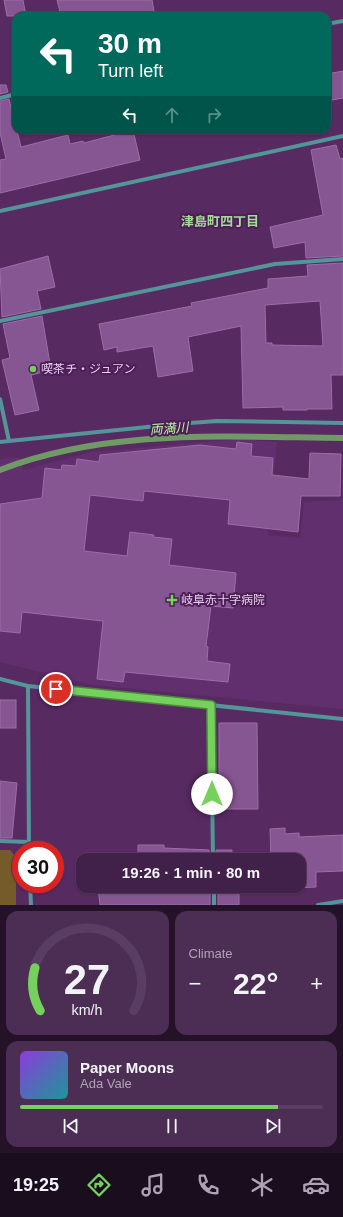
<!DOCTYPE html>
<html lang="en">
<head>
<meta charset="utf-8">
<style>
  body { margin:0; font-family:Arial,"Noto Sans JP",sans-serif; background:#4c2d54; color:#f1f3f6; height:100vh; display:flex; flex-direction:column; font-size:15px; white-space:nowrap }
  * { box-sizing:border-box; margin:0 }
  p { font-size:13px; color:#aea3b5 }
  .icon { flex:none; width:22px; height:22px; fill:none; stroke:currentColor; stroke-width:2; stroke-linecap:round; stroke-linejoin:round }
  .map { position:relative; height:905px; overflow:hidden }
  .panel { display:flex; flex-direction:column; gap:6px; padding:6px; background:#241229; flex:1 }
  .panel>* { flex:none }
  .hud { position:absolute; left:12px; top:12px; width:319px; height:122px; border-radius:12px; box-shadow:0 1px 3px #0004,0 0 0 1px #5a3e62; background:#00695c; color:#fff; overflow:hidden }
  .speed { position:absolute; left:12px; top:841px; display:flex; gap:8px; font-size:20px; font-weight:700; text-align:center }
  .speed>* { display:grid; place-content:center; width:52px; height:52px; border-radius:50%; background:#41204a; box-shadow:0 1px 3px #0004,0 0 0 1px #5a3e62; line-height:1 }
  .speed .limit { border:6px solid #d22; background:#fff; color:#111 }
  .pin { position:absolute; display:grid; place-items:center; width:34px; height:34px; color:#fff; margin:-17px; border:2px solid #fff; border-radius:50%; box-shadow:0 1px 4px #0007 }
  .me { position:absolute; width:44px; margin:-22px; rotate:0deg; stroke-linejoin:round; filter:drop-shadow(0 0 3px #0008) }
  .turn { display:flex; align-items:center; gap:14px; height:84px; padding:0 20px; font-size:18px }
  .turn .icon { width:52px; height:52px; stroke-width:2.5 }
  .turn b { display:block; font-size:28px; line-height:34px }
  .lanes { display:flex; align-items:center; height:38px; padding:0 20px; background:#0003; justify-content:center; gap:20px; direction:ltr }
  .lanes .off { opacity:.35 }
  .big { font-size:30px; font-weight:600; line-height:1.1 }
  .panel .card { flex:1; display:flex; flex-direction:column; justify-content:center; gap:6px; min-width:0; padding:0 14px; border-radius:12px; background:#4c2d54 }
  .panel .dial { align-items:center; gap:0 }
  .dial svg { height:104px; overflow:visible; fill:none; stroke:#5a3e62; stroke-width:7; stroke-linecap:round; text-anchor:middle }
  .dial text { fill:#f1f3f6; stroke:none }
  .song { display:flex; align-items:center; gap:12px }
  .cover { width:48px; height:48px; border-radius:6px; background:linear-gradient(135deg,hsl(270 70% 55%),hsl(180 70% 35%)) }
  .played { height:4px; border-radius:2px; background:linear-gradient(90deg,#74d25c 85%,#5a3e62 85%) }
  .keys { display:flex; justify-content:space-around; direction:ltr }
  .heat { display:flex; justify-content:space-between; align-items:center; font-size:22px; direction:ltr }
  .panel .tiles { flex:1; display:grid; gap:6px; grid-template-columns:1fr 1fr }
  .card:last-child { grid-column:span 2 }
  .trip { position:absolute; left:76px; top:853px; width:230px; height:40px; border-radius:12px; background:#41204a; box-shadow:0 1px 3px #0004,0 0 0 1px #5a3e62; font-weight:600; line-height:40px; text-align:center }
  .tab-bar { display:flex; height:64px; justify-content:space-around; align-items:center; background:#1a0d1e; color:#aea3b5 }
  .tab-bar .icon { width:28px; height:28px }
  .tab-bar .on { color:#74d25c }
  .tab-bar b { font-size:18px; color:#f1f3f6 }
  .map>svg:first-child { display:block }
</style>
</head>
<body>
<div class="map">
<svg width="343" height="905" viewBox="0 0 343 905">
  <rect width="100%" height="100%" fill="#572a62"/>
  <polygon fill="#622f6e" points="239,439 277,442 268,535 300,538 304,502 342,500 343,473 343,709 92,685 0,662 0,459 19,457 23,470 92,452"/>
  <polygon fill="#755a2a" points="0,850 10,850 16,857 16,905 0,905"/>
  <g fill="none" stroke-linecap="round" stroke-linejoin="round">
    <path stroke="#6f9a65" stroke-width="6" d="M0 470C108 428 230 437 343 438"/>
  </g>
  <g fill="#865692" stroke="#9d6ca9" fill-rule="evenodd">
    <polygon points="4,0 23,0 26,16 7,16"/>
    <polygon points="57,0 152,0 155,16 61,16"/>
    <polygon points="343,71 343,98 327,101 327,74"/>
    <polygon points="0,85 6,85 8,92 0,94"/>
    <polygon points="9,99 21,147 68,135 70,144 83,141 84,143 133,130 140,160 0,193 0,160 6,159 0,133 0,101"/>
    <polygon points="336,145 340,159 343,158 343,256 306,258 305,242 274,248 270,227 323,215 311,150"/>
    <polygon points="48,256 55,287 37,291 41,309 2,317 0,269"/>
    <path d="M343 263V375H331L332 409H307V410H283V407L243 408 241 326 188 337 193 371 158 377 153 346 117 352V347L104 350 99 324 192 306 191 303 268 288V279L308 276 307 265ZM320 301 323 346 272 345V343H266L265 305Z"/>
    <polygon points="42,316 51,370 31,375 39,410 15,415 2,360 10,358 3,324"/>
    <polygon points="237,442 252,444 251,456 273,458 272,475 309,479 310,453 341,454 340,496 301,496 298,532 228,524 230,500 144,491 143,501 90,495 84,551 127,556 130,532 154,535 153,537 172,539 169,565 236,573 233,608 211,606 206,646 208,647 207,661 230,664 228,682 125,672 123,682 97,679 103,621 22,612 20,633 0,631 0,504 42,498 45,468 61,470 62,465 76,466 77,459 99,462 100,455 200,445 236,449"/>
    <rect x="0" y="700" width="16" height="28"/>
    <polygon points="219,723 257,723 258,809 219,809"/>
    <polygon points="0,781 17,783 12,838 0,838"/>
    <polygon points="285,828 285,834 299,833 299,837 343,835 343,871 316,872 316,887 273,889 273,886 299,886 299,860 271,860 270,829"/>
    <polygon points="138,845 164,845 164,848 209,850 210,860 138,860"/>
    <polygon points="216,850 232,850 231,860 216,860"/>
    <polygon points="107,886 210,886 210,905 100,905 98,887"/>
    <rect x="218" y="886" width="21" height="19"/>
  </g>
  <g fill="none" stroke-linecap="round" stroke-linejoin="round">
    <g stroke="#539598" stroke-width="4">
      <polyline points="327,24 343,21"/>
      <polyline points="0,98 16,94"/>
      <polyline points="0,211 343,136"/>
      <polyline points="0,321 275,264 343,259"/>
      <polyline points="0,399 9,441 0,442"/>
      <polyline points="9,441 177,424 217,421 343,423"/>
      <polyline points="0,679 28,686 343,719"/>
      <polyline points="28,686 29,850"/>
      <polyline points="211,705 213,860"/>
      <polyline points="0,841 29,842"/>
      <polyline points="30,884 31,905"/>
      <polyline points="214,886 214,905"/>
      <polyline points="318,905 343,901"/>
    </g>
  </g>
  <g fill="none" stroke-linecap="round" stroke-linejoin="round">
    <defs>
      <polyline id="route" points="56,689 211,705 212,794"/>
    </defs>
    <use href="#route" stroke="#4b883c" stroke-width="10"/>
    <use href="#route" stroke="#74d25c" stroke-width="7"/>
  </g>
  <g fill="#74d25c" stroke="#4c1f56" stroke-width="1.5">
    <circle cx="33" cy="369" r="4"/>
    <path d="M170 594h4v4h4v4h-4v4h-4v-4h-4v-4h4z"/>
  </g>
  <g text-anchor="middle" stroke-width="4" stroke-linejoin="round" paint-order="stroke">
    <g font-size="12" fill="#e9ceef" stroke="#4c1f56" text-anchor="start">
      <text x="41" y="373">喫茶チ・ジュアン</text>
      <text x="181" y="604">岐阜赤十字病院</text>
    </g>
    <g font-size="13" font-weight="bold" fill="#a7d99b" stroke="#4c1f56">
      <text x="220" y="226">津島町四丁目</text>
    </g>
    <g font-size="13" font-style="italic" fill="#b5f3a6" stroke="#4c1f56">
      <text transform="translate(169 428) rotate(-4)" y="5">両満川</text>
    </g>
  </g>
</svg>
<div class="speed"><div class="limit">30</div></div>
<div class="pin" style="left:56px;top:689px;background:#d93025"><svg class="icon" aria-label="arrive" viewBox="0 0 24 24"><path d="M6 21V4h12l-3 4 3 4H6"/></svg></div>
<svg class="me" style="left:212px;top:794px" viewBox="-20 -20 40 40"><circle r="19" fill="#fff"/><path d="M0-13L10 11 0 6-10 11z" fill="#74d25c"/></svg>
<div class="trip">19:26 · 1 min · 80 m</div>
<div class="hud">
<div class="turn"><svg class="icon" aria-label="left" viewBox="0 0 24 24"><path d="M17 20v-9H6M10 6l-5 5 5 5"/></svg><div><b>30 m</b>Turn left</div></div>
<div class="lanes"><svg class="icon" aria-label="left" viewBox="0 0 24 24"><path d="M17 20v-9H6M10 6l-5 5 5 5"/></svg><svg class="icon off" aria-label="ahead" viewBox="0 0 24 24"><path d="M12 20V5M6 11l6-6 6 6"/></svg><svg class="icon off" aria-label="right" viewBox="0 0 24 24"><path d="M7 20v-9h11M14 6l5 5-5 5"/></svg></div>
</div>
</div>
<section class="panel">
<div class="tiles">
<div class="card dial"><svg viewBox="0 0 100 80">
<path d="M14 69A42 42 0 1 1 86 69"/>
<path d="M14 69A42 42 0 0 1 10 36" stroke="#74d25c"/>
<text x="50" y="56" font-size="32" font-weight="700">27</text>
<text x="50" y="72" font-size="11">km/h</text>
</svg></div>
<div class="card"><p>Climate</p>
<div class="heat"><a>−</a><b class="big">22°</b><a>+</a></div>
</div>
<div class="card">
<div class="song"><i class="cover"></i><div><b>Paper Moons</b><p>Ada Vale</p></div></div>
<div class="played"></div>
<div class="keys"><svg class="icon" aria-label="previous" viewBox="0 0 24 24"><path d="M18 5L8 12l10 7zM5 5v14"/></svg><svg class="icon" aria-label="pause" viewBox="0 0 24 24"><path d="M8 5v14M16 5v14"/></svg><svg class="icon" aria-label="next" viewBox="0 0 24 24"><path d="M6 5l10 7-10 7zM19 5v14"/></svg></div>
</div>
</div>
</section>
<nav class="tab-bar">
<b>19:25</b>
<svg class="icon on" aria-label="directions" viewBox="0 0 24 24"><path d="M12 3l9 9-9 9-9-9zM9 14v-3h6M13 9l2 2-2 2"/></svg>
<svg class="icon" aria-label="music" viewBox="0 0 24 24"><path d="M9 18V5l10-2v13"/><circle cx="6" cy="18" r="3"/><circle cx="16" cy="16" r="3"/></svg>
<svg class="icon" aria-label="phone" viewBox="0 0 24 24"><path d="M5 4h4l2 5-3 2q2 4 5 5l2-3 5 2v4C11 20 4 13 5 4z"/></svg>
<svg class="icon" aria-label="climate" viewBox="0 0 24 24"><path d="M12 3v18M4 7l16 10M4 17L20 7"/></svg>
<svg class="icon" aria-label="car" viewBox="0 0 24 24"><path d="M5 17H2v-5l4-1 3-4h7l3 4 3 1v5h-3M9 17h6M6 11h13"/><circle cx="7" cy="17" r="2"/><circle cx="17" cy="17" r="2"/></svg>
</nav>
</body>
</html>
